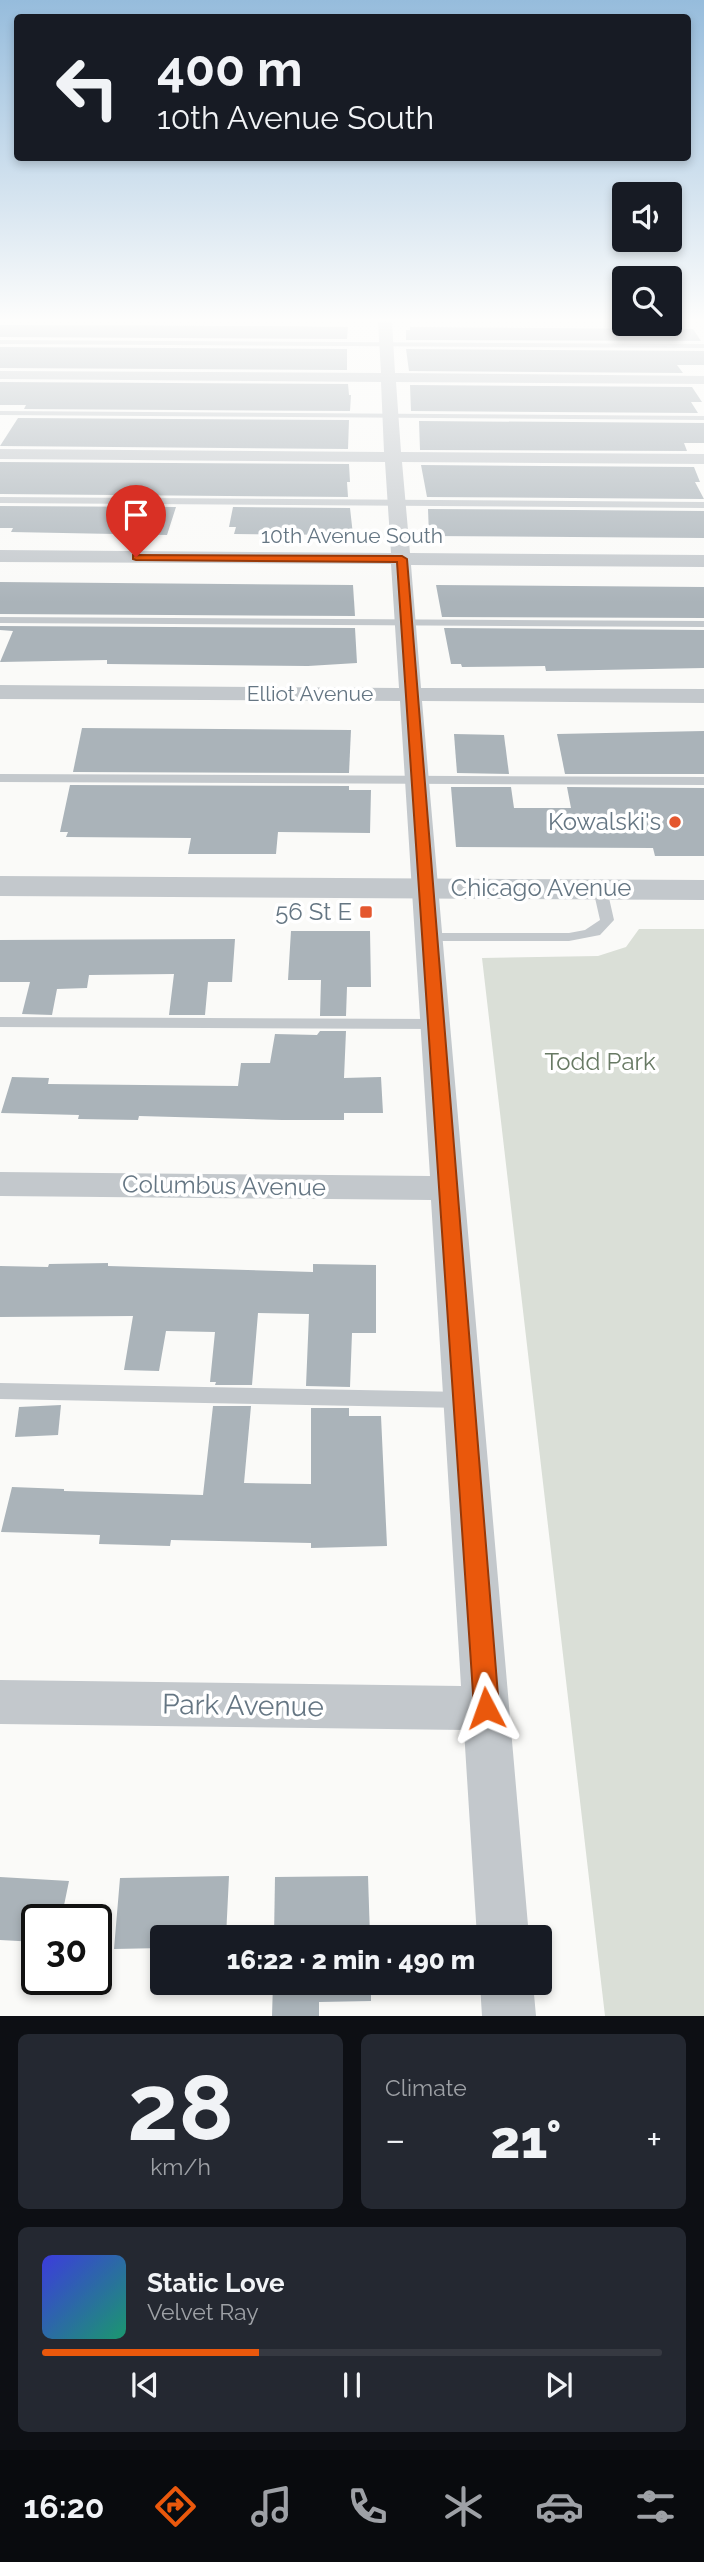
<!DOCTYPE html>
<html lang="en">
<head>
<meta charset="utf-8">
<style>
  body { margin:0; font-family:Raleway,sans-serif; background:#242831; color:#f1f3f6; height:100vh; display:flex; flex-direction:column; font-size:26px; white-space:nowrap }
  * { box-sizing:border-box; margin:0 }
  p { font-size:23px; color:#9ea1a6 }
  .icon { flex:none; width:38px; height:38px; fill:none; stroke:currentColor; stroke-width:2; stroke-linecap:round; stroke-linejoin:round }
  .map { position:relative; height:2016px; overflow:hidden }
  .details { display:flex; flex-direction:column; gap:18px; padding:18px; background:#0d0f14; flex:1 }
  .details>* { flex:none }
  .hud { position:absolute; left:14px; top:14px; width:677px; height:147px; border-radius:7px; box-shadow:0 4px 10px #0003; background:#171b24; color:#f1f3f6; overflow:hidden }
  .buttons { position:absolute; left:612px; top:182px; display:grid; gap:14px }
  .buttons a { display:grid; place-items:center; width:70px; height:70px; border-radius:7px; background:#171b24; box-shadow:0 4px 10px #0003; font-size:35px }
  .speed { position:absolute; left:21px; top:1904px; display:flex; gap:14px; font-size:35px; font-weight:700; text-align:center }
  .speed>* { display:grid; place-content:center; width:91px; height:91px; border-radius:50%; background:#171b24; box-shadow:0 4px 10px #0003; line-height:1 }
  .speed .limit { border:4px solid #111; border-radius:10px; background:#fff; color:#111 }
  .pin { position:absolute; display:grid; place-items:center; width:60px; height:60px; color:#fff; margin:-72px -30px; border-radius:50% 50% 50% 0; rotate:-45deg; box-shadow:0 0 7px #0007 }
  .pin .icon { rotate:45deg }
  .me { position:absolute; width:77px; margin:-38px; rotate:356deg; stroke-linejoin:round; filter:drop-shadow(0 0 5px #0008) }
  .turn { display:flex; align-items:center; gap:24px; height:147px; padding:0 28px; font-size:32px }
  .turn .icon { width:91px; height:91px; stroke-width:2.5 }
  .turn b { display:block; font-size:49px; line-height:60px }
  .big { font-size:52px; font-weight:800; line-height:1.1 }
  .details .tile { flex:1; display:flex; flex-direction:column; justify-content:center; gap:10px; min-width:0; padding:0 24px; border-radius:10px; background:#242831 }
  .details .dial { align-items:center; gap:0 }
  .dial b { font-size:91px; line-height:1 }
  .song { display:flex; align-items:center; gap:21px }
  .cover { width:84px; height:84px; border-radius:10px; background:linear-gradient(135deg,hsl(240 70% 55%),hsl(160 70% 35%)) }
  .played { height:7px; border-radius:4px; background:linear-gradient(90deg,#ea580c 35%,#363941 35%) }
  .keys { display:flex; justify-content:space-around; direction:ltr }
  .heat { display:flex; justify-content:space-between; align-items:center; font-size:38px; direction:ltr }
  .details .tiles { flex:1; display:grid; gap:18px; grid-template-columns:1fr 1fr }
  .tile:last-child { grid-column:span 2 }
  .trip { position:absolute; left:150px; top:1925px; width:402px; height:70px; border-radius:7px; background:#171b24; box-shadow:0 4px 10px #0003; font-weight:800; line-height:70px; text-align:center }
  .tab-bar { display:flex; height:112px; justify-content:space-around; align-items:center; background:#090b0e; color:#9ea1a6 }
  .tab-bar .icon { width:49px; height:49px }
  .tab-bar .on { color:#ea580c }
  .tab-bar b { font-size:32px; color:#f1f3f6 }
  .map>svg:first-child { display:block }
</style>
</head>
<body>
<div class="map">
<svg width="704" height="2016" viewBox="0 0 704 2016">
  <rect width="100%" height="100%" fill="#fafaf8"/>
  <polygon fill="#dadfd7" points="639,929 704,929 704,2016 605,2016 482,958 598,956 626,947"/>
  <g fill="#aab3b9">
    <polygon points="0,325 276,326 348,327 347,339 0,337"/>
    <polygon points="410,327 693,329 701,341 406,340 406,330 410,330"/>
    <polygon points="0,347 347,349 347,370 0,368"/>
    <polygon points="406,349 704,351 704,365 677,365 683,373 409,371"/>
    <polygon points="0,382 348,384 349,395 351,395 350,411 24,409 26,405 0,405"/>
    <polygon points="410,385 692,387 702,402 691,402 698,413 411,411"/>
    <polygon points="18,418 349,420 348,449 0,446"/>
    <polygon points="419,421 704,423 704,443 684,443 687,451 420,450"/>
    <polygon points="0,462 349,464 350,482 347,482 348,497 0,494"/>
    <polygon points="421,465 694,467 700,482 695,482 704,499 427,497"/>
    <polygon points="0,506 176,507 167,535 11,532 13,528 0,528"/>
    <polygon points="233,507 350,508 353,535 234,534 236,527 229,527"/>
    <polygon points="428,509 704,511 704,538 429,536"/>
    <polygon points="0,582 353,585 355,616 0,614"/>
    <polygon points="436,585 704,587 704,618 442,617"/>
    <polygon points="0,626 355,628 357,663 308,666 107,664 107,660 0,662 13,631 0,630"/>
    <polygon points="444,628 704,630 704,668 546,671 545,666 462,667 461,664 451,664"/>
    <polygon points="82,728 351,730 349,773 73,772"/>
    <polygon points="704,731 704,774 565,774 557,734"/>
    <polygon points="454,734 504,735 509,774 457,773"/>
    <polygon points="70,785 349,786 349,790 371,790 370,833 278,832 276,854 188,854 191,838 66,837 68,832 60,832"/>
    <polygon points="451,787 511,787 514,808 571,808 567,787 704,788 704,856 655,856 653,848 456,847"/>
    <polygon points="291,931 370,931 371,987 347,987 346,1016 320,1016 321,980 288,980"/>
    <polygon points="235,939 232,982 208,982 205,1015 169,1015 174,974 89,975 87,988 57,989 52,1015 22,1014 30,982 0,982 0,940"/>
    <polygon points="320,1031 346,1031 344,1078 381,1077 383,1113 344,1113 344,1120 282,1120 139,1116 138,1120 78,1119 79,1115 1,1113 12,1077 49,1078 48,1084 238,1086 241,1063 270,1063 275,1034 317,1035"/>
    <polygon points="108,1263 108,1266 313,1272 313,1264 376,1265 376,1333 352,1333 350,1387 306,1386 309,1314 258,1313 252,1385 215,1385 216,1382 210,1382 215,1332 166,1331 159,1371 124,1370 133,1316 0,1317 0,1266 48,1267 49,1264"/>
    <polygon points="61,1405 58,1435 15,1437 19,1407"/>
    <polygon points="213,1406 251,1406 244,1483 311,1484 311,1408 349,1408 349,1416 381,1416 387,1546 311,1548 311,1543 171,1540 170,1546 99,1544 100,1535 1,1532 12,1487 64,1489 64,1491 203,1495"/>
    <polygon points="229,1876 226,1937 163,1937 163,1948 114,1949 120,1878"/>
    <polygon points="368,1876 370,1937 274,1937 275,1877"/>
    <polygon points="0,1877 69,1881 61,1920 37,1920 37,1942 0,1940"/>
    <polygon points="273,1983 371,1983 371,2001 319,2002 319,2016 272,2016"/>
  </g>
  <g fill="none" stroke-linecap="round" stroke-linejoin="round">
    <g fill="#c3c8cc" fill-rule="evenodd">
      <polygon points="0,340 704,344 704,348 0,344"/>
      <polygon points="0,411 704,416 704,420 0,415"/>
      <polygon points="0,497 704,502 704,508 0,503"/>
      <polygon points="0,617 704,621 704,627 0,623"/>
      <polygon points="0,774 704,777 704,785 0,782"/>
      <polygon points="600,885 607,889 614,920 600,935 569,941 429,941 422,937 429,933 569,933 585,930 600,920 593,889"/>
      <polygon points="0,1017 435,1019 443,1024 435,1029 0,1027"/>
      <polygon points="0,1383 464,1392 471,1394 474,1400 471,1406 464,1408 0,1399"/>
    </g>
    <g fill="#c3c8cc" fill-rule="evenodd">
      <polygon points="378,321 392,321 395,373 704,376 704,384 396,382 401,452 704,454 704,464 402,462 410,553 704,555 704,567 411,565 421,688 704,689 704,703 422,701 529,1937 477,1937 464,1730 0,1724 0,1680 461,1686 431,1200 0,1196 0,1172 430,1176 400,701 0,699 0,685 399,688 391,564 0,562 0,550 391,553 385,462 0,459 0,449 384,452 381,382 0,379 0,371 381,373"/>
      <polygon points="480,1983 533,1983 536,2016 482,2016"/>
    </g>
    <polygon fill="#c3c8cc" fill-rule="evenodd" points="0,876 704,880 704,900 0,896"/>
  </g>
  <linearGradient id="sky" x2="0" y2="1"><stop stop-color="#96bcdc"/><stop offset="0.53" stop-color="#fdfdfc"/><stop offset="1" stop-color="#fdfdfc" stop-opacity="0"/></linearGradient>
  <rect width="704" height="603" fill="url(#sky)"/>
  <polygon fill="#ea580c" stroke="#983908" stroke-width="2" points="133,555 402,556 407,559 499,1708 495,1716 486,1720 477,1716 474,1708 397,562 136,560 133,559"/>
  <g fill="#e4572e" stroke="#fff" stroke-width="2.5">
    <circle cx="675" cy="822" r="7"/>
    <rect x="359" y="905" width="14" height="14" rx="3.5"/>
  </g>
  <g text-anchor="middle" stroke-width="7" stroke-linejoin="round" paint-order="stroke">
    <g font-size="21" fill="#657683" stroke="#fff">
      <text x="352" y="543">10th Avenue South</text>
      <text x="310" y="701">Elliot Avenue</text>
    </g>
    <g font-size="24" fill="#657683" stroke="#fff" text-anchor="end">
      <text x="661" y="830">Kowalski's</text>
      <text x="352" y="920">56 St E</text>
    </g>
    <g font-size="24" fill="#657683" stroke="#fff">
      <text x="541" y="896">Chicago Avenue</text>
      <text transform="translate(224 1186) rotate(1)" y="8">Columbus Avenue</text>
    </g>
    <g font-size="24" fill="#687a64" stroke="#fff">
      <text x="600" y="1070">Todd Park</text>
    </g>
    <g font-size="28" fill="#657683" stroke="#fff">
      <text transform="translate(243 1705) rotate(1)" y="10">Park Avenue</text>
    </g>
  </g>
</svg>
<div class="buttons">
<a><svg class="icon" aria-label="sound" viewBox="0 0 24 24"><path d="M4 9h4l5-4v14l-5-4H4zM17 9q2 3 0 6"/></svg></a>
<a><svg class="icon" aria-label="search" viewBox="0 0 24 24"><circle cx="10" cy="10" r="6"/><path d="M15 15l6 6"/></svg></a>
</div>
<div class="speed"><div class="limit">30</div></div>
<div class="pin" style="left:136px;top:557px;background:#d93025"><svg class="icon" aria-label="arrive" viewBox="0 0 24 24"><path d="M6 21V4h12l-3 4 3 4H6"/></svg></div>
<svg class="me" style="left:486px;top:1708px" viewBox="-20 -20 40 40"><path d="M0-17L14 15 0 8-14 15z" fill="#ea580c" stroke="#fff" stroke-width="4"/></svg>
<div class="trip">16:22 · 2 min · 490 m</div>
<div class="hud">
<div class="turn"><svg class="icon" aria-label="left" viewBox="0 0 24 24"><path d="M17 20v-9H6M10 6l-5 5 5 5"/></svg><div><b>400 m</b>10th Avenue South</div></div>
</div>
</div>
<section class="details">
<div class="tiles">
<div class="tile dial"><b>28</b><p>km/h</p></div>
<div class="tile"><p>Climate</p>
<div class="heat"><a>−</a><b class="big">21°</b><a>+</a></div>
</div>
<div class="tile">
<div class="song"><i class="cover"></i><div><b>Static Love</b><p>Velvet Ray</p></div></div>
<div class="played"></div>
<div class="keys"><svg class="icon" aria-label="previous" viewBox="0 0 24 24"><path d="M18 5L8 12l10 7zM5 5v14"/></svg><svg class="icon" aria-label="pause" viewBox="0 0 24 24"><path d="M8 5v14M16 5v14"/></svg><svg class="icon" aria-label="next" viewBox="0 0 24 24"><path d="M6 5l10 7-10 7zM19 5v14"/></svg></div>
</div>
</div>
</section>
<nav class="tab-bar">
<b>16:20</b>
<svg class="icon on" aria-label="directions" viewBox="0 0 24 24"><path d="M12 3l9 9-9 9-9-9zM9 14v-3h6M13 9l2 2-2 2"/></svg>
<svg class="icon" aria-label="music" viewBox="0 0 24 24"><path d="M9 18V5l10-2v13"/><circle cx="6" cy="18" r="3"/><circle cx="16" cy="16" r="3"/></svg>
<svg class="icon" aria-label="phone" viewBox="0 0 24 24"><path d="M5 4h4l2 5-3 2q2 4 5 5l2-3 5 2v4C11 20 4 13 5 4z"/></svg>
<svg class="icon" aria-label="climate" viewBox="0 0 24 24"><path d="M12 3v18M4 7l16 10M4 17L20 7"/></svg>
<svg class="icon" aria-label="car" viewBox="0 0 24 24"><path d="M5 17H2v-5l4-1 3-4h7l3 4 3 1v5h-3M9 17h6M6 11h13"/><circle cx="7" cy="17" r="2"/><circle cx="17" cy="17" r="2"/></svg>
<svg class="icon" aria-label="filters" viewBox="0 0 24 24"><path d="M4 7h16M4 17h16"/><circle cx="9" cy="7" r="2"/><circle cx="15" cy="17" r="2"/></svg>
</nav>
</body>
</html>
